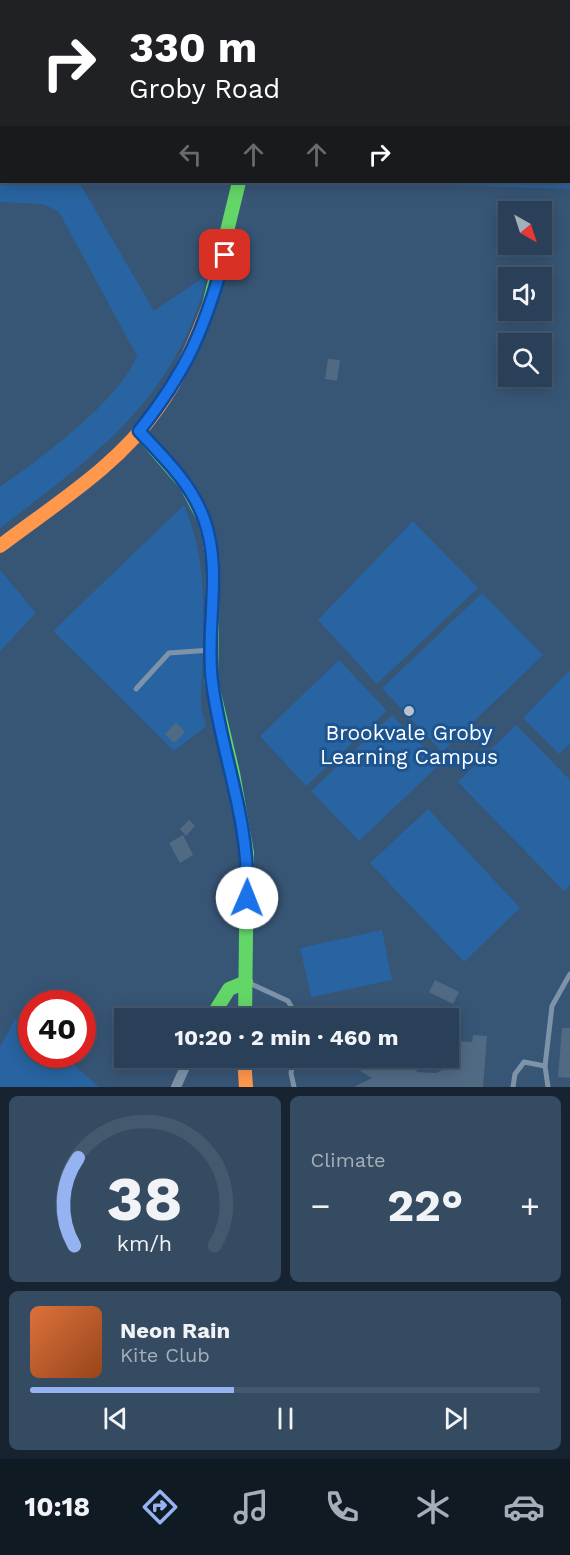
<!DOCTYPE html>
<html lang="en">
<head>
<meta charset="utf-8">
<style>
  body { margin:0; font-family:"Work Sans",sans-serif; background:#354b61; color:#f1f3f6; height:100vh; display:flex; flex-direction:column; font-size:22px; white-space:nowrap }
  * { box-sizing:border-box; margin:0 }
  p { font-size:20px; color:#a5afba }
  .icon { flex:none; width:33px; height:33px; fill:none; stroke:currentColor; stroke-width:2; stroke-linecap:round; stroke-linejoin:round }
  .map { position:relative; height:1087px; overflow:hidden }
  .panel { display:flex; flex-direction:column; gap:9px; padding:9px; background:#172330; flex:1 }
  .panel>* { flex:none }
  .banner { position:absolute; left:0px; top:0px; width:570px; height:183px; box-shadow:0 3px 15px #0003,0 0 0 2px #45596e; background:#202124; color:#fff; overflow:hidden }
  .needle { width:39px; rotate:141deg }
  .controls { position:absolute; left:498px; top:201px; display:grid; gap:12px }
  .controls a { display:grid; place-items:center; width:54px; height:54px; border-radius:0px; background:#294058; box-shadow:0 3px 15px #0003,0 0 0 2px #45596e; font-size:30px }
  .speed { position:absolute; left:18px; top:990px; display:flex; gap:12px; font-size:30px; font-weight:700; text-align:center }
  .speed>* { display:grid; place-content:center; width:78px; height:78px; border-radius:50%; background:#294058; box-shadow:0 3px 15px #0003,0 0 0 2px #45596e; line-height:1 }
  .speed .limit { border:9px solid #d22; background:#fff; color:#111 }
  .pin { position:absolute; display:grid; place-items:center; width:51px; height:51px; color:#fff; margin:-26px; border-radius:12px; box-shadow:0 3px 9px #0006 }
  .me { position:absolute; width:66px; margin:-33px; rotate:1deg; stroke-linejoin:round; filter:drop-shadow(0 0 4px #0008) }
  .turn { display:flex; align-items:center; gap:21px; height:126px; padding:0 30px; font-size:27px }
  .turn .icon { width:78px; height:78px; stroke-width:2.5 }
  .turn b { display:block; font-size:42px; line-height:51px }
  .lanes { display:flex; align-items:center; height:57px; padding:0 30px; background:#0003; justify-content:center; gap:30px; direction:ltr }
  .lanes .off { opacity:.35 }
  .big { font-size:45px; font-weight:700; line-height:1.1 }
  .panel .tile { flex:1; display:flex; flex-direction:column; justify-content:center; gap:9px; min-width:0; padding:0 21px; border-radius:9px; background:#354b61 }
  .panel .dial { align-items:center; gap:0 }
  .dial svg { height:156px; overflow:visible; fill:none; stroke:#45596e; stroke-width:7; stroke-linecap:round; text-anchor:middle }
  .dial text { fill:#f1f3f6; stroke:none }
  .song { display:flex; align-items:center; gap:18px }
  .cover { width:72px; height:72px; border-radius:9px; background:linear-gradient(135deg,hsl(20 70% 55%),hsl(20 70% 35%)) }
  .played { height:6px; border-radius:3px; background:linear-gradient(90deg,#95b2f1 40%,#45596e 40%) }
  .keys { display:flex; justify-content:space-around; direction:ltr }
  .heat { display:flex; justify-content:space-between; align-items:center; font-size:33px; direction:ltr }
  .panel .tiles { flex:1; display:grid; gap:9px; grid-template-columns:1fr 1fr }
  .tile:last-child { grid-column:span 2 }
  .trip { position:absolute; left:114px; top:1008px; width:345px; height:60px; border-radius:0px; background:#294058; box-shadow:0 3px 15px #0003,0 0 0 2px #45596e; font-weight:700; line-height:60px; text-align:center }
  .menu { display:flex; height:96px; justify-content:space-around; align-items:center; background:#101a23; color:#a5afba }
  .menu .icon { width:42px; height:42px }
  .menu .on { color:#95b2f1 }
  .menu b { font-size:27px; color:#f1f3f6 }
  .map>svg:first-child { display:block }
</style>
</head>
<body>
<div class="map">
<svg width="570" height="1087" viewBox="0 0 570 1087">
  <rect width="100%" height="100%" fill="#375575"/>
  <g fill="#2864a1">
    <path d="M0 131 2 182H79L154 311 208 274C176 399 97 454 0 528V487C39 460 120 400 137 356L59 212 43 204 0 202Z"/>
    <polygon points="568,145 570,189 361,182 568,182"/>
    <path d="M184 505C212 569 202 640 201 708L206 726 174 751 53 631Z"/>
    <polygon points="413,521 478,588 377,684 318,620"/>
    <polygon points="0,570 36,613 0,651"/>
    <polygon points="482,593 543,655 442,752 382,688"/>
    <polygon points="339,660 387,711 306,786 260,736"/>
    <polygon points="570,670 570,744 559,754 523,718"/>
    <polygon points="392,715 440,764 359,841 311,791"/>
    <polygon points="516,725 570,780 570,885 564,891 458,782"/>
    <polygon points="428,809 520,908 464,962 370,863"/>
    <polygon points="382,930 392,980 311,997 300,948"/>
    <polygon points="15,1019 31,1032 32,1054 62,1055 99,1087 0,1087 0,1047"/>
  </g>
  <g fill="#516a84">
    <polygon points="328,359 340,360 337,381 325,379"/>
    <polygon points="176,723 185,732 174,743 165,734"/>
    <polygon points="189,820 195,826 186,836 180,829"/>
    <polygon points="183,835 193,855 180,863 169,843"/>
    <polygon points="435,980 459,992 453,1004 429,992"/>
    <polygon points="422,1008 438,1018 415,1018"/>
    <polygon points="562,1028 570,1028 570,1078 558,1077"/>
    <polygon points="473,1035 487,1036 483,1087 354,1087 372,1078 339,1058 426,1058 416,1072 436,1073 455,1064 457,1041 472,1042"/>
  </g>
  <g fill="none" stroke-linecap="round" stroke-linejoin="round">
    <g stroke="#7e93a8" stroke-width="5">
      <polyline points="136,689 169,653 211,650"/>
      <polyline points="247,982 288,1001 298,1018"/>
      <polyline points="293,1058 291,1073 294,1087"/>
      <polyline points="545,1066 552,1006 570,974"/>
      <polyline points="513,1087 515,1074 524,1062 545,1066 548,1087"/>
    </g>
    <g stroke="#7e93a8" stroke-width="10">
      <polyline points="93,0 93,2"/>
      <polyline points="164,2 166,0"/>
      <polyline points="176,1087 189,1058"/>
    </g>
    <g stroke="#63d668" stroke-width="14">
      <polyline points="0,90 2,90"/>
      <polyline points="568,102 570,102"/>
      <polyline points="0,112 2,112"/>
      <polyline points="209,305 239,182"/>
      <polyline points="139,431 186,485 204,519 209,537 213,564 211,680 233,773 247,853 245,1018"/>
      <polyline points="211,1018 229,989 246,982"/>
    </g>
    <g stroke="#ff974d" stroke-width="14">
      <polyline points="275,0 275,2"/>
      <path d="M0 546C55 504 118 466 158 408 181 376 195 341 209 305"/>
      <polyline points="244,1058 246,1087"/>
    </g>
    <polyline stroke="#b3261e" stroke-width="14" points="568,125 570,125"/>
  </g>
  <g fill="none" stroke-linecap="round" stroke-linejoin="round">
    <defs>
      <path id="route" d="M225 255C205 328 187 371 139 431 164 458 191 483 204 519 223 571 205 628 212 682 222 758 250 819 247 898"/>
    </defs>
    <use href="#route" stroke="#114b97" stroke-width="15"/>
    <use href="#route" stroke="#1a73e8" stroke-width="10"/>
  </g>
  <circle fill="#b9c4cf" stroke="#1d548f" stroke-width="2" cx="409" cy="711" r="6"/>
  <g text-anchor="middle" stroke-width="6" stroke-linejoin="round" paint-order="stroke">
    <g font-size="21" fill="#fff" stroke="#1d548f">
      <text x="409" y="740">Brookvale Groby<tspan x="409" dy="24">Learning Campus</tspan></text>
    </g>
  </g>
</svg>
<div class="controls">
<a><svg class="needle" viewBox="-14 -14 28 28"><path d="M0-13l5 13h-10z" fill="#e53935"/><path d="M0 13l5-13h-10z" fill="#a5afba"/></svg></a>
<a><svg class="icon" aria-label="sound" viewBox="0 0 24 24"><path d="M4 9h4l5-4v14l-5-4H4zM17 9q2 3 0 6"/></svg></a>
<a><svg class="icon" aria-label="search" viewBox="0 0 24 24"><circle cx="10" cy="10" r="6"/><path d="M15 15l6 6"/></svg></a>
</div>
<div class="speed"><div class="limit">40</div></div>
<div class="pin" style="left:225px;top:255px;background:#d93025"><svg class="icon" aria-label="arrive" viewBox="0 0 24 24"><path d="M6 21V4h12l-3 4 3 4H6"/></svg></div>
<svg class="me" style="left:247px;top:898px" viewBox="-20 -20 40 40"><circle r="19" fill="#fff"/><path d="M0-13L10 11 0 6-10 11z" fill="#1a73e8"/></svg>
<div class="trip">10:20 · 2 min · 460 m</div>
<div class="banner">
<div class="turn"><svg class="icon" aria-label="right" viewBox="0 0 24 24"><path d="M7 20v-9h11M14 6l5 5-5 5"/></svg><div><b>330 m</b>Groby Road</div></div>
<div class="lanes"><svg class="icon off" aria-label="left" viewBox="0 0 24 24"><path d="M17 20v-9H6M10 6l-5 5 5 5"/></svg><svg class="icon off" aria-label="ahead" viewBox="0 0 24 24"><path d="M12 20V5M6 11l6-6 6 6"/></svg><svg class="icon off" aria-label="ahead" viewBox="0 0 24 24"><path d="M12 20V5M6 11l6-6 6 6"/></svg><svg class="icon" aria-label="right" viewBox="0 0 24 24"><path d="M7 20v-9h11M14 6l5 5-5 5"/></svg></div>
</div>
</div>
<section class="panel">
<div class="tiles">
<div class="tile dial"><svg viewBox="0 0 100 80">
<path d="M14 69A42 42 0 1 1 86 69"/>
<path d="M14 69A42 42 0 0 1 16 24" stroke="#95b2f1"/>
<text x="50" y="56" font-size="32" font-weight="700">38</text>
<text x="50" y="72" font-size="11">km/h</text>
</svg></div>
<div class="tile"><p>Climate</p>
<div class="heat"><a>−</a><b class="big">22°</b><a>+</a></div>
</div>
<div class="tile">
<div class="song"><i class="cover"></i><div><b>Neon Rain</b><p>Kite Club</p></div></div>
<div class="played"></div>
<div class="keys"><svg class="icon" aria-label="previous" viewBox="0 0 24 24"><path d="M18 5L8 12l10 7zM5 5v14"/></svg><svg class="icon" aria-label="pause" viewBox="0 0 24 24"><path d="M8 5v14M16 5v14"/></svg><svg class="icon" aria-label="next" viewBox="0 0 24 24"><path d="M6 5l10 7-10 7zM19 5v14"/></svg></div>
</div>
</div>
</section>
<nav class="menu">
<b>10:18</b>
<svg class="icon on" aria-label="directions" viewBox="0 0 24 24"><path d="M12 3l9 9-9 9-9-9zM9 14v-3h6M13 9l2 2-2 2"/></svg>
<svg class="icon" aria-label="music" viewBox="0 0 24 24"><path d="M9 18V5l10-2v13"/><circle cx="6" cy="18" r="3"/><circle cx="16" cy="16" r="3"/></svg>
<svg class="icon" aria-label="phone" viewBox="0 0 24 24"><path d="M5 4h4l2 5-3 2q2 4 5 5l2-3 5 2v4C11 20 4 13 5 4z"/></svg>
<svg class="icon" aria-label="climate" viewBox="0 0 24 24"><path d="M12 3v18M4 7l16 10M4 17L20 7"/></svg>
<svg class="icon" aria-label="car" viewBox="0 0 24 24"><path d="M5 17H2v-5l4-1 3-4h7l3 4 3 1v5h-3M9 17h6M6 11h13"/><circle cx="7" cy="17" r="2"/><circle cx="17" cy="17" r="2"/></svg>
</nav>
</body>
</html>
